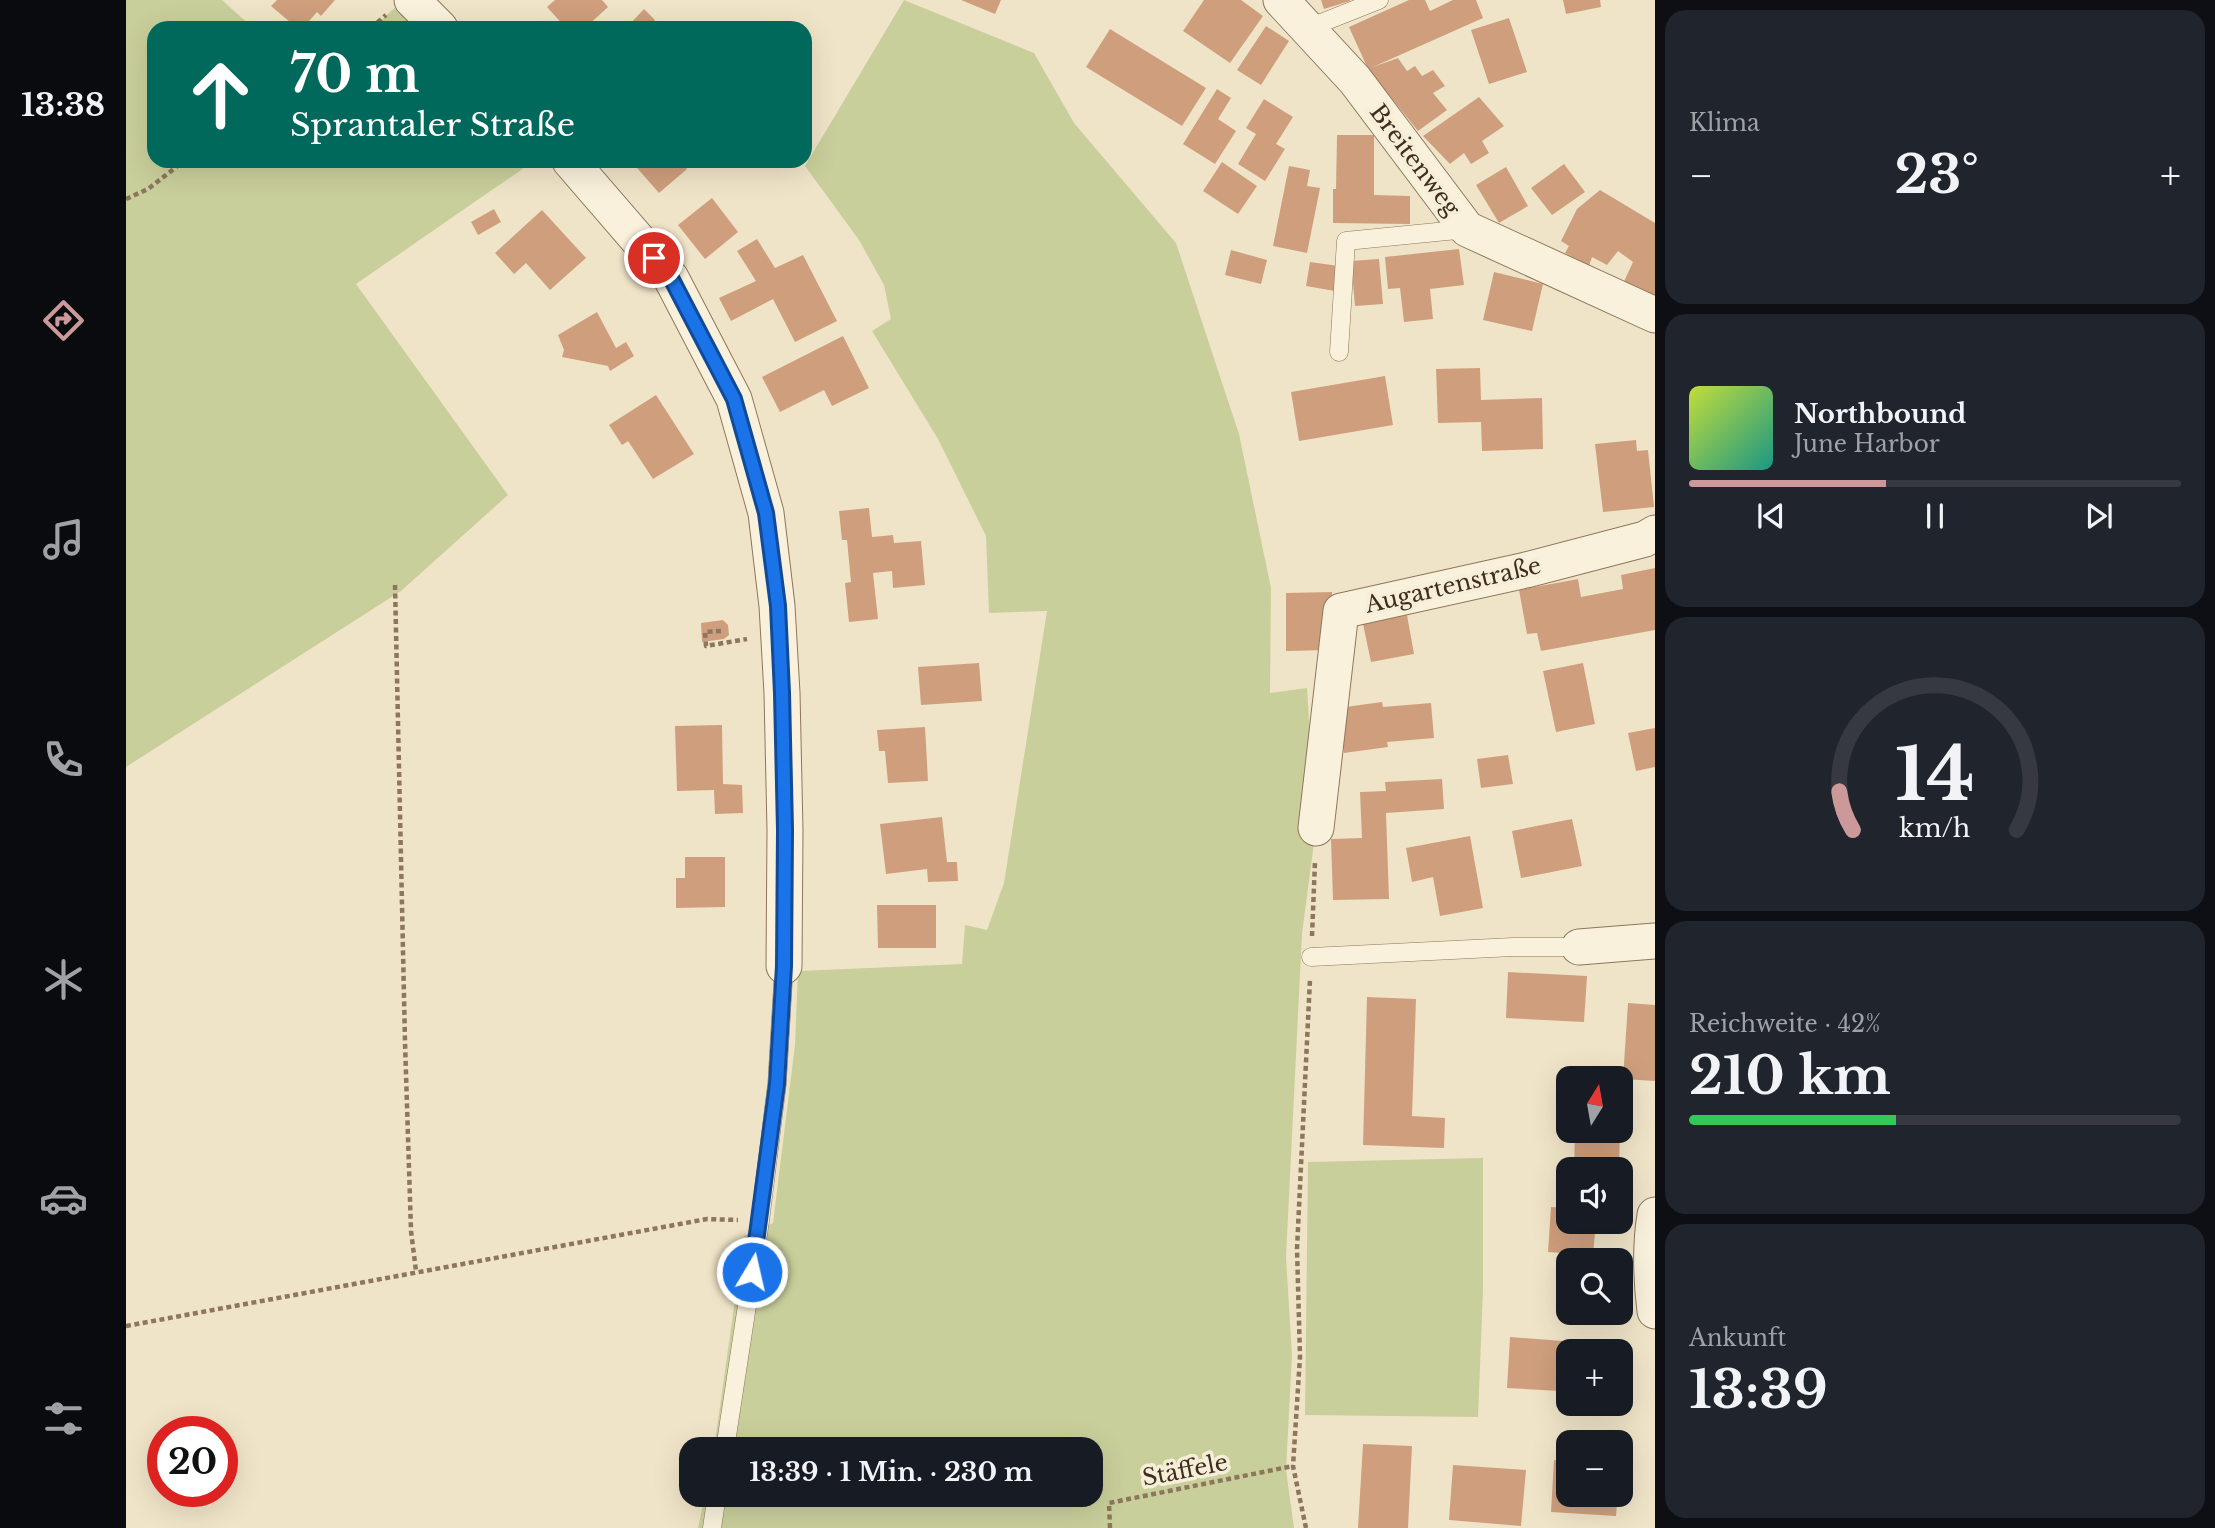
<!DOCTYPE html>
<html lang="de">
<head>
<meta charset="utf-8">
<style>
  body { margin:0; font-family:"Libre Baskerville",serif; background:#20242c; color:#f1f3f6; height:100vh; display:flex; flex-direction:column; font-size:26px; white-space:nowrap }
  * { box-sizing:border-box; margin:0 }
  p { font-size:23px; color:#9ea1a6 }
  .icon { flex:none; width:38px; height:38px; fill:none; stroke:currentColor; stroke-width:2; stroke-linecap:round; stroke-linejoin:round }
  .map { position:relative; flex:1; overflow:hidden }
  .drawer { display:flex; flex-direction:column; gap:10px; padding:10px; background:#0d0f14; width:560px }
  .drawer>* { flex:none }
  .top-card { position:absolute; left:21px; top:21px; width:665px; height:147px; border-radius:21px; box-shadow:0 7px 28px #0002; background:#00695c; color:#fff; overflow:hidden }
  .needle { width:46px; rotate:11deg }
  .buttons { position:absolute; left:1430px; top:1066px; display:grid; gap:14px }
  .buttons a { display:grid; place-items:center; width:77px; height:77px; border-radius:14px; background:#171b24; box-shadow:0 7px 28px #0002; font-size:35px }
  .speed { position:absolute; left:21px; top:1416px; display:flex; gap:14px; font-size:35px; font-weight:700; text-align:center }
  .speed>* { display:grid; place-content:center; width:91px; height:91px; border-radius:50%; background:#171b24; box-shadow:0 7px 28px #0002; line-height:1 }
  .speed .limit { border:10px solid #d22; background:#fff; color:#111 }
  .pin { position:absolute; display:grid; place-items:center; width:60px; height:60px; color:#fff; margin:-30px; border:4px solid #fff; border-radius:50%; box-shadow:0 2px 7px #0007 }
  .me { position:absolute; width:77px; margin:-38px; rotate:9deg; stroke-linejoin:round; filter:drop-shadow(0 0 5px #0008) }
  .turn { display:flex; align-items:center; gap:24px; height:147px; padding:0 28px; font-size:32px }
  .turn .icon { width:91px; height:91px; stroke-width:2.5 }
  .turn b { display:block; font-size:49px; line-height:60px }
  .big { font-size:52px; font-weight:700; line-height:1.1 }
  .drawer .card { flex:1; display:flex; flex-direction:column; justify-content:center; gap:10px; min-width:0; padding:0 24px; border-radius:21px; background:#20242c }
  .drawer .dial { align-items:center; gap:0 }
  .dial svg { height:182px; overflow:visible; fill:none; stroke:#363941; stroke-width:7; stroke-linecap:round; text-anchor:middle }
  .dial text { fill:#f1f3f6; stroke:none }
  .song { display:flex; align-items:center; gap:21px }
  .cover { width:84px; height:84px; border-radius:10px; background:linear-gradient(135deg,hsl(70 70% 55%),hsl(170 70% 35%)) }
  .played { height:7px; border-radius:4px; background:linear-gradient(90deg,#cc999b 40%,#363941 40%) }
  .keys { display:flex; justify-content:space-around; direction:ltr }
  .heat { display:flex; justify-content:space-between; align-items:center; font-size:38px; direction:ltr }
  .charge { height:10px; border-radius:5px; background:linear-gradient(90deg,#34c759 42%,#363941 0) }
  .trip { position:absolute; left:553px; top:1437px; width:424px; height:70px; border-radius:21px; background:#171b24; box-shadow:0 7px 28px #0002; font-weight:700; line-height:70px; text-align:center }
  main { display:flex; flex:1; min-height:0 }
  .menu { display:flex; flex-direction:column; width:126px; justify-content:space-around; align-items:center; background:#090b0e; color:#9ea1a6 }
  .menu .icon { width:49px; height:49px }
  .menu .current { color:#cc999b }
  .menu b { font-size:32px; color:#f1f3f6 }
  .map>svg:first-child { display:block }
</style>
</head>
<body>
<main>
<nav class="menu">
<b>13:38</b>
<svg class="icon current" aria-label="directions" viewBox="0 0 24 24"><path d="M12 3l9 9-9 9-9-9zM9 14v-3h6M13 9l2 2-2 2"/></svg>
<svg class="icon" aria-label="music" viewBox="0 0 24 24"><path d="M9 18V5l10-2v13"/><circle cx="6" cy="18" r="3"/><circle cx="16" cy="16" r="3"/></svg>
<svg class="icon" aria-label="phone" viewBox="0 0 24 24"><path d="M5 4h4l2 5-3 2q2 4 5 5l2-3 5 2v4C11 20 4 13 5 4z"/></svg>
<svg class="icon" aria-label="climate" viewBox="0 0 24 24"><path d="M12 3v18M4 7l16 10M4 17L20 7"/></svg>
<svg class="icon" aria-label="car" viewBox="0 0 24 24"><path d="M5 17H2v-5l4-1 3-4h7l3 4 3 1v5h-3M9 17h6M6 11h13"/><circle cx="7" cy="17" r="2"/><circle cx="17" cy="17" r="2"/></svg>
<svg class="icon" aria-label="filters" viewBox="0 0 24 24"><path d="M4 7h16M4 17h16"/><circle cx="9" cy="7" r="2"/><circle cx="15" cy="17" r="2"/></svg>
</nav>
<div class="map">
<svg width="1529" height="1528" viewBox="0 0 1529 1528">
  <rect width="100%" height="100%" fill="#f0e4c8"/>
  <g fill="#c9cf9b">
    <polygon points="0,0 96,0 127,28 28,28 28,161 408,161 230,284 382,495 275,591 0,767"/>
    <polygon points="277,0 314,28 247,28"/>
    <polygon points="778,0 908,53 948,123 1050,243 1113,434 1145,588 1144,693 1181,688 1190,828 1176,934 1160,1257 1166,1355 1160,1470 1168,1528 572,1528 579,1495 964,1494 964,1449 588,1449 618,1236 647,1223 669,1045 672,971 836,964 839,925 861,930 878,883 921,611 863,613 860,536 812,439 746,331 765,319 758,285 733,240 679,166"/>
    <polygon points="1357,1158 1357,1291 1352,1417 1179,1415 1182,1162"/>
  </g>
  <g fill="#cf9f7d">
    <polygon points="151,0 209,0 195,16 191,12 177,28 171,28 145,6"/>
    <polygon points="429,0 476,0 482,7 460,27 462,28 440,28 421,7"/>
    <polygon points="835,0 875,0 869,14"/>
    <polygon points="1078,0 1115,0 1137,16 1104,63 1057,31"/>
    <polygon points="1195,0 1224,0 1224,1 1198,9"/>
    <polygon points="1283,0 1299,0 1304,11 1327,0 1350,0 1357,18 1247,67 1272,58 1281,71 1289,66 1296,76 1307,70 1319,86 1307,93 1321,110 1292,131 1242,69 1223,27"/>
    <polygon points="1437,0 1474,0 1475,7 1440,14"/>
    <polygon points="518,9 529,20 521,28 500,28"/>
    <polygon points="1383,18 1401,72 1363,84 1345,30"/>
    <polygon points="1140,26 1163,41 1135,85 1111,70"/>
    <polygon points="984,29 1080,88 1056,126 960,67"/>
    <polygon points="1091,89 1105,98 1092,119 1110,131 1089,164 1057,144"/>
    <polygon points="1353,97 1378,126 1356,141 1363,153 1345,164 1338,153 1324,164 1297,136"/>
    <polygon points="1138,99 1167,117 1150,144 1159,149 1139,181 1112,164 1130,134 1120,128"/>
    <polygon points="1211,135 1248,135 1248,195 1284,196 1284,224 1207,223 1207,189 1210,189"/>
    <polygon points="505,161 554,161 561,169 533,193"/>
    <polygon points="1096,162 1131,186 1112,214 1077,191"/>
    <polygon points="1438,164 1459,192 1426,215 1405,188"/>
    <polygon points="1163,166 1184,170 1181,186 1194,188 1181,253 1147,246"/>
    <polygon points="1380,167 1402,206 1373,223 1350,185"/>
    <polygon points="1474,190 1529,223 1529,302 1495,288 1507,262 1492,251 1481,265 1466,257 1463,266 1439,253 1443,246 1435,241 1451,209"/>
    <polygon points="586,198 612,232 579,259 552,225"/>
    <polygon points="368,209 375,222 352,235 345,222"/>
    <polygon points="416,210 460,258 424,290 400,263 388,274 369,253"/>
    <polygon points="631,239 649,268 677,255 711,321 669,342 647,299 605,321 593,298 630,281 611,251"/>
    <polygon points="1333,249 1338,285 1304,289 1307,319 1278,322 1274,288 1262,289 1259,257"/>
    <polygon points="1105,250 1141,260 1135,284 1099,275"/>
    <polygon points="1253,259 1257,304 1229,306 1225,261"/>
    <polygon points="1184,262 1213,266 1209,291 1180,286"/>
    <polygon points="1368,272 1417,284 1406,331 1357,320"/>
    <polygon points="471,312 490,348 500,342 508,356 484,371 482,366 436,357 438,350 432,335"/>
    <polygon points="717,336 743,388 706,406 698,390 654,412 636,377"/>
    <polygon points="1354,368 1355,400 1416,398 1417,449 1356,451 1355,422 1312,423 1310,369"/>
    <polygon points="1259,376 1267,425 1173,441 1165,392"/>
    <polygon points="530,395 568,454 527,479 502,441 496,445 483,425"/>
    <polygon points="1510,440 1511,451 1522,450 1528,507 1477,512 1469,444"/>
    <polygon points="743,508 746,537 767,535 768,543 795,541 799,585 767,588 766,571 747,573 752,619 723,622 719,583 725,582 721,540 716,540 713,511"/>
    <polygon points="1529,568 1529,630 1415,651 1411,633 1401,634 1393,590 1452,579 1455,597 1497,589 1495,575"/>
    <polygon points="1206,592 1206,650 1160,651 1160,593"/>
    <polygon points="1281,615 1288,654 1245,662 1237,624"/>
    <polygon points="597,620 602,625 603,635 598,639 576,642 575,623"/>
    <polygon points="853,663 856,701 795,705 792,667"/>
    <polygon points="1457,663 1469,724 1430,732 1417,671"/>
    <polygon points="1256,702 1257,707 1305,703 1308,738 1261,742 1262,747 1218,753 1212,708"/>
    <polygon points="596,725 597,784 616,785 617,813 589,814 588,790 551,791 549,726"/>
    <polygon points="799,727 802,781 762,783 759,751 753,751 751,730"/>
    <polygon points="1529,728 1529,767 1510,771 1502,733"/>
    <polygon points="1382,755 1387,784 1355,788 1351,759"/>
    <polygon points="1316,779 1318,809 1260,813 1263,899 1207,900 1205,839 1236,838 1234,792 1260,791 1259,782"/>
    <polygon points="816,817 821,862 831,862 832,881 802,882 801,869 760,874 754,824"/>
    <polygon points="1446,819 1456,866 1395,878 1386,831"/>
    <polygon points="1344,836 1357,908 1314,916 1307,877 1286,882 1280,848"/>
    <polygon points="559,857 599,857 599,907 550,908 550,878 559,878"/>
    <polygon points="751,905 810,905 810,948 752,948"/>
    <polygon points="1382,972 1461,976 1458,1022 1380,1018"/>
    <polygon points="1241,997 1290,999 1286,1116 1319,1118 1318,1148 1237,1145"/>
    <polygon points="1502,1003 1529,1005 1529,1081 1497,1079"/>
    <polygon points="1449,1130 1494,1130 1493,1169 1448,1169"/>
    <polygon points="1425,1207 1442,1208 1442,1222 1470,1222 1467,1255 1422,1252"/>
    <polygon points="1384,1337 1436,1341 1436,1347 1468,1349 1468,1351 1442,1351 1442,1396 1433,1396 1433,1391 1381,1388"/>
    <polygon points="1494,1351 1503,1351 1500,1400 1494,1399"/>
    <polygon points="1237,1444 1286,1446 1282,1528 1232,1528"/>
    <polygon points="1428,1460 1442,1461 1442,1494 1492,1494 1490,1516 1425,1512"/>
    <polygon points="1327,1465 1400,1470 1395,1526 1323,1520"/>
  </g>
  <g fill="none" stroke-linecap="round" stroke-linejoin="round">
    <defs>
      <g id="service">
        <polyline points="1180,29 1253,0"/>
        <polyline points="1213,352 1220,241 1341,229"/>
        <polyline points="1185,957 1387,947 1453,947"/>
        <polyline points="599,1449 634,1221 651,1084 658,966"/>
        <polyline points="586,1528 591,1494"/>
      </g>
      <g id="minor">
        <polyline points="286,0 314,28"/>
        <polyline points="1155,0 1229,80 1341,229 1529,315"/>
        <polyline points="444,161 545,278 608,399 640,513 651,606 656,693 659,830 658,966"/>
        <polyline points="1190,828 1215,611 1400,570 1519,539 1529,533"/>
        <polyline points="1453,947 1529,941"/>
        <path d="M1529 1215C1524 1246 1525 1279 1529 1311"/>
      </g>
    </defs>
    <use href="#service" stroke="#8d765c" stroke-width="19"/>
    <use href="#minor" stroke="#8d765c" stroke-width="37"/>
    <g stroke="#8d765c" stroke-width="4.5" stroke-dasharray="5 3.5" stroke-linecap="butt">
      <polyline points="245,28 260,15"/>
      <polyline points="0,199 22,189 58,161"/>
      <polyline points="269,585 279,1042 285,1231 290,1271"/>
      <polyline points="595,631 579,632 580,646 621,639"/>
      <polyline points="1186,936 1189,861"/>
      <polyline points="0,1326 581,1219 612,1220"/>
      <polyline points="984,1528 983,1503 1167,1466"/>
      <polyline points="1180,1528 1167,1466 1174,1357 1171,1249 1184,979"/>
    </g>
    <use href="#service" stroke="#faf1dc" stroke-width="18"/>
    <use href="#minor" stroke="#faf1dc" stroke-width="35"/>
  </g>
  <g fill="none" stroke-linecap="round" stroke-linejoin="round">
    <defs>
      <polyline id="route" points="528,258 545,278 608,399 640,513 652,606 656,693 659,830 658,966 651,1084 626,1272"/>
    </defs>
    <use href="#route" stroke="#114b97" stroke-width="18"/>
    <use href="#route" stroke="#1a73e8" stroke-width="12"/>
  </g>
  <g text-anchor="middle" stroke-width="7" stroke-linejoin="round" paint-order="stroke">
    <g font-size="23" fill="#3d2e20" stroke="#f7eed8">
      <text transform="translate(1289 160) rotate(53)" y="8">Breitenweg</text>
      <text transform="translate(1327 585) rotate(-13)" y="8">Augartenstraße</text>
      <text transform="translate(1059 1470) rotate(-11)" y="8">Stäffele</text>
    </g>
  </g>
</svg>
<div class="buttons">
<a><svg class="needle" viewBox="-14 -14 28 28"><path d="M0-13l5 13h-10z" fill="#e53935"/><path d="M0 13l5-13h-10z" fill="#9ea1a6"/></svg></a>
<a><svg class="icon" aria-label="sound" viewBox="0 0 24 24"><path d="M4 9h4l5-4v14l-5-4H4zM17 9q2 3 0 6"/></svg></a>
<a><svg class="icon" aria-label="search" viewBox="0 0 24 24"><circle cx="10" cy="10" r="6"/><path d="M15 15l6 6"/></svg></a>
<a>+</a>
<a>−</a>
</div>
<div class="speed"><div class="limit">20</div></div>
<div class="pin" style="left:528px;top:258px;background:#d93025"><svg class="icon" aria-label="arrive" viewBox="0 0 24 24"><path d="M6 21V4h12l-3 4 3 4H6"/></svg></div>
<svg class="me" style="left:626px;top:1272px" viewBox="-20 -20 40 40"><circle r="17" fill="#1a73e8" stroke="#fff" stroke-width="3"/><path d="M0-11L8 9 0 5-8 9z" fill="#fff"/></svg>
<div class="trip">13:39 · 1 Min. · 230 m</div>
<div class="top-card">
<div class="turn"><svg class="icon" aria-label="ahead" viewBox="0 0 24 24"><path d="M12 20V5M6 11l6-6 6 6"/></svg><div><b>70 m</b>Sprantaler Straße</div></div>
</div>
</div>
<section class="drawer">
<div class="card"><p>Klima</p>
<div class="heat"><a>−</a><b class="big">23°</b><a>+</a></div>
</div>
<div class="card">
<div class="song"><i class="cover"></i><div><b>Northbound</b><p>June Harbor</p></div></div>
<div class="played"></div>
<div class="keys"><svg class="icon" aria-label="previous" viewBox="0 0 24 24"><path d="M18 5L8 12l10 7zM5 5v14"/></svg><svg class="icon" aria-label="pause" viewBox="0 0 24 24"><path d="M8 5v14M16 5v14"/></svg><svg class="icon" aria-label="next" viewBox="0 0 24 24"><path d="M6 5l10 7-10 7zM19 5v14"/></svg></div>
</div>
<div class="card dial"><svg viewBox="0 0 100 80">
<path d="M14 69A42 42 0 1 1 86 69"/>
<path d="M14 69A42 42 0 0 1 8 52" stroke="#cc999b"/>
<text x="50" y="56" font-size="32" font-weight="700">14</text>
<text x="50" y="72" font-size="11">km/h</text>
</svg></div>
<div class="card"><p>Reichweite · 42%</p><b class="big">210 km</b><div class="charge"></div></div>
<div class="card"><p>Ankunft</p><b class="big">13:39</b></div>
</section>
</main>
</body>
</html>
